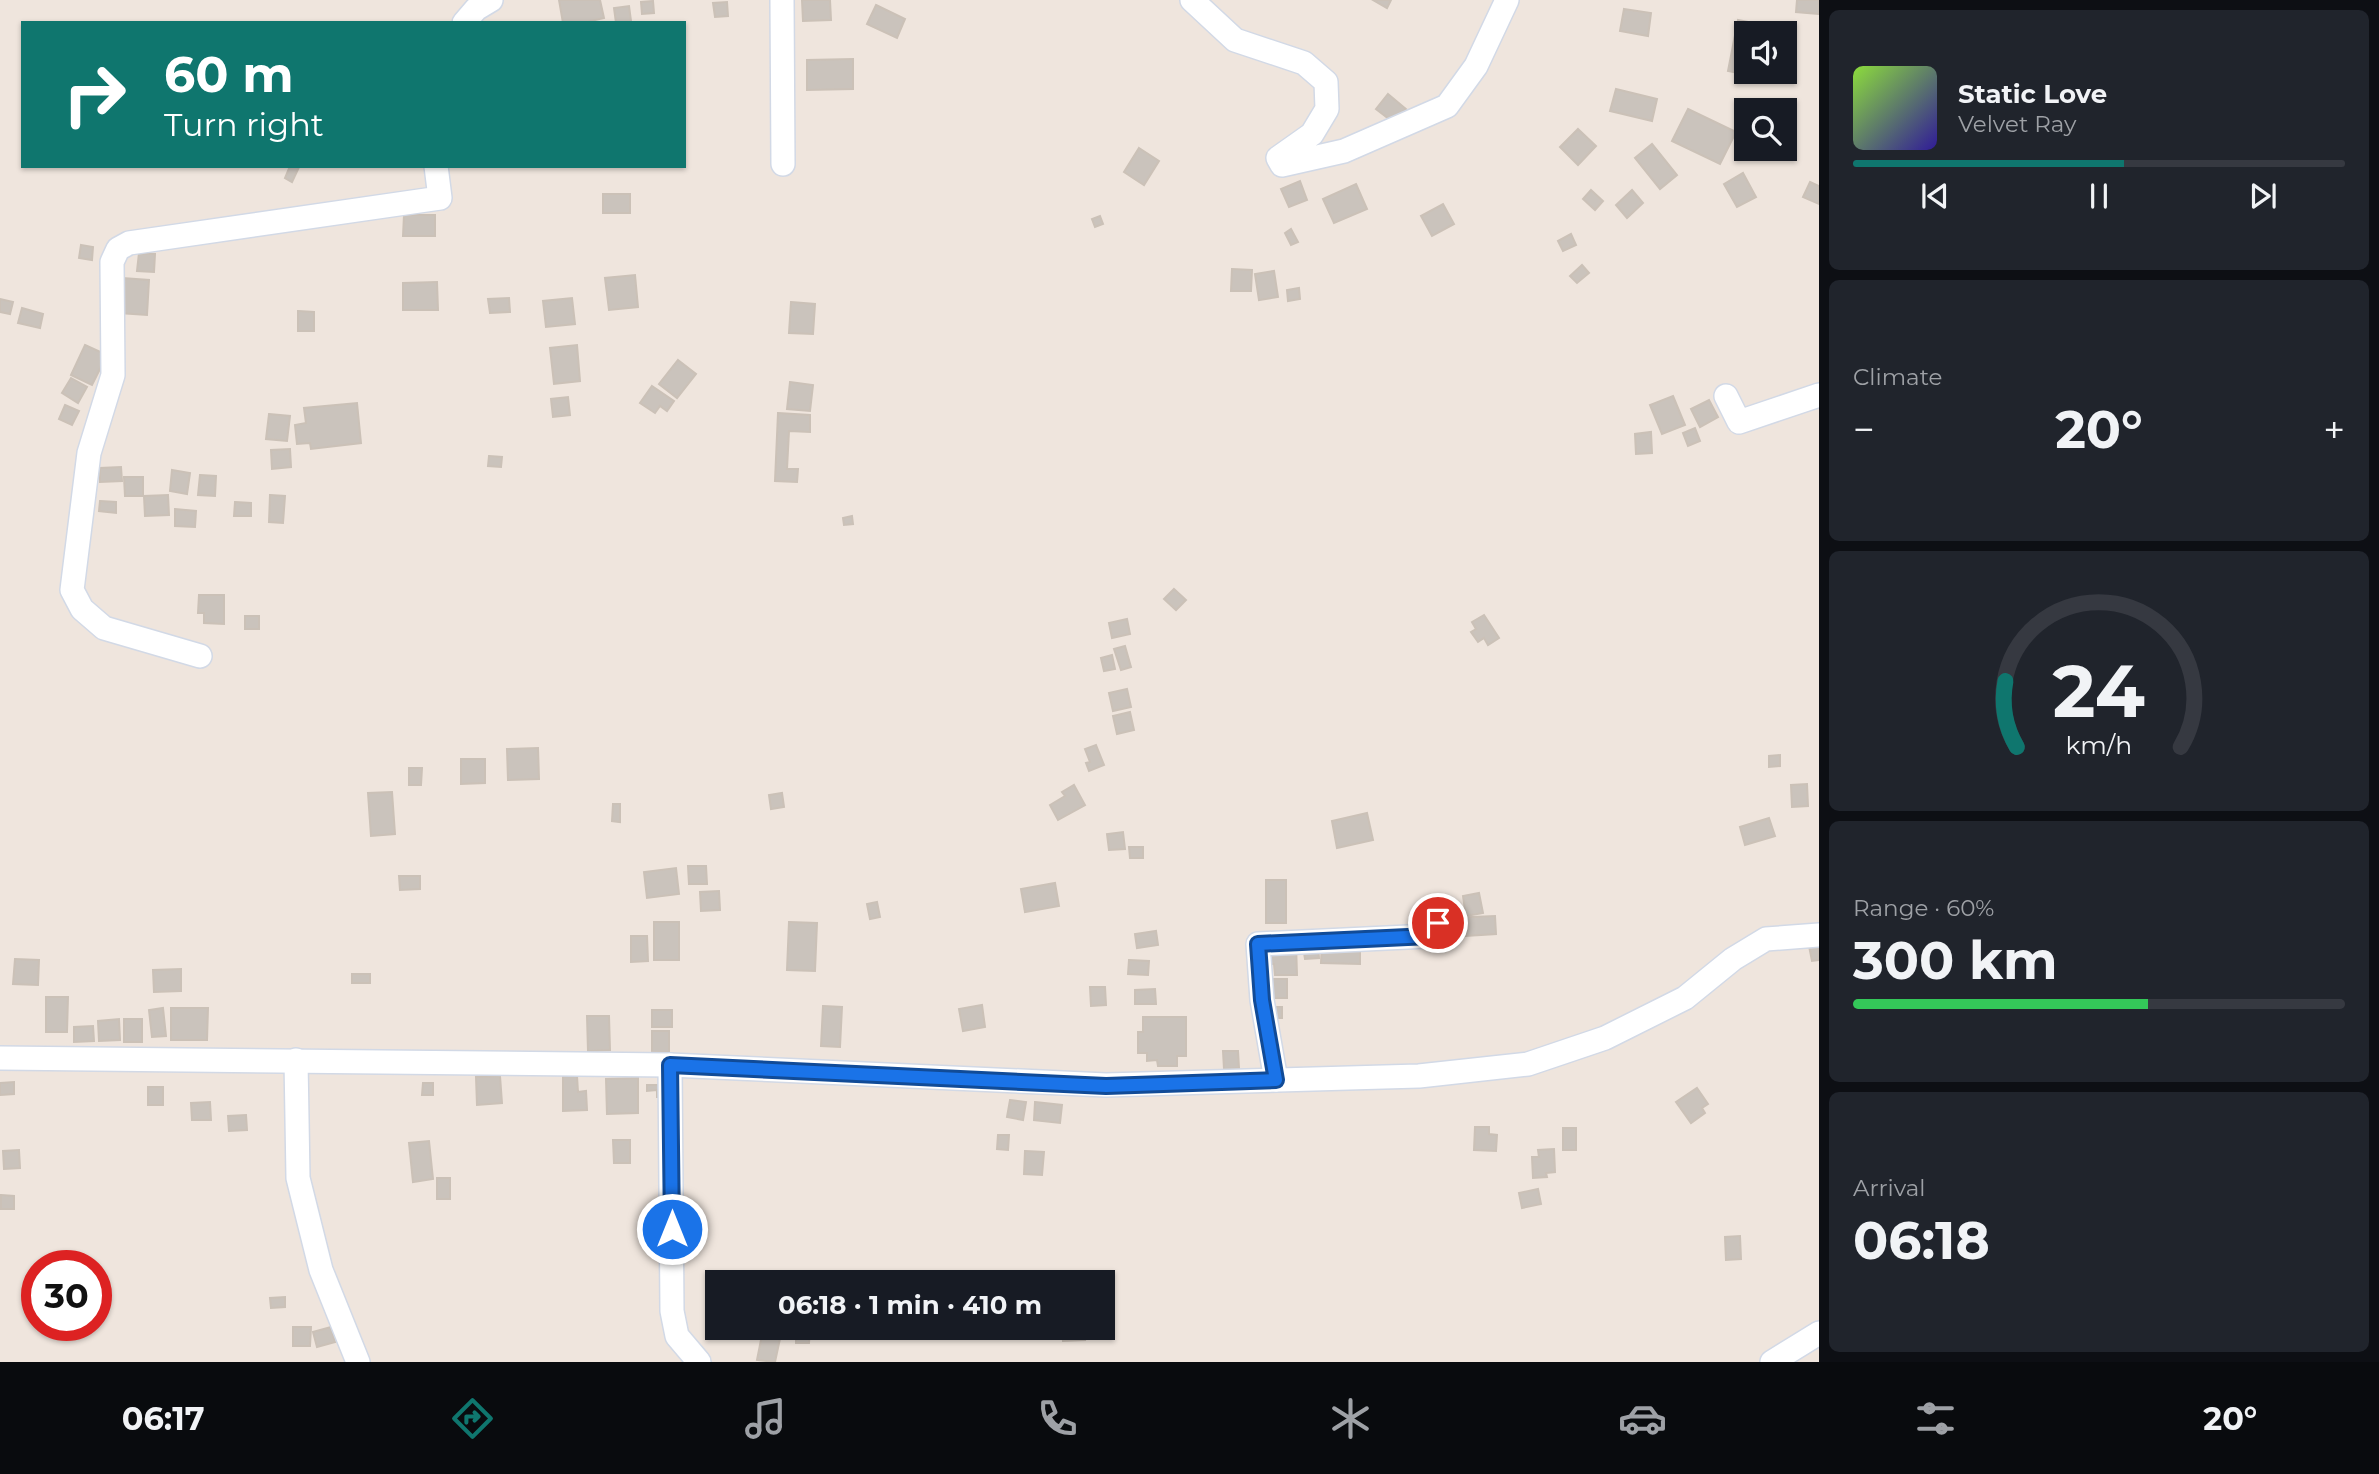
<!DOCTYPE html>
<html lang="en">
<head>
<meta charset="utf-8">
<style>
  body { margin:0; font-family:Montserrat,sans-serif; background:#20242c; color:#f1f3f6; height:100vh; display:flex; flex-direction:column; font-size:26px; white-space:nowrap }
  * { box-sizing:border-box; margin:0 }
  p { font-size:23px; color:#9ea1a6 }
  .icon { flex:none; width:38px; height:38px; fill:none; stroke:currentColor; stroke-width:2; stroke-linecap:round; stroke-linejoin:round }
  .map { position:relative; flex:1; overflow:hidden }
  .drawer { display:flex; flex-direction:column; gap:10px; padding:10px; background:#0d0f14; width:560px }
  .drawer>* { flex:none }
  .hud { position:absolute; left:21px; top:21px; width:665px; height:147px; border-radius:0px; box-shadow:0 2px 5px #0004; background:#0f766e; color:#fff; overflow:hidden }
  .fabs { position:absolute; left:1734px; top:21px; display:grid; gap:14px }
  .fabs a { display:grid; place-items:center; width:63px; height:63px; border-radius:0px; background:#171b24; box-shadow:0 2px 5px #0004; font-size:35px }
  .speed { position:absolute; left:21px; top:1250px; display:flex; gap:14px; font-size:35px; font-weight:700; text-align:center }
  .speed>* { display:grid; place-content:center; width:91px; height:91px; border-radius:50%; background:#171b24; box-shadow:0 2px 5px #0004; line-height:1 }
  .speed .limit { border:10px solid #d22; background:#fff; color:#111 }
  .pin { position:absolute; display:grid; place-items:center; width:60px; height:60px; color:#fff; margin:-30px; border:4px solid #fff; border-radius:50%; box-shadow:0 2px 7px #0007 }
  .me { position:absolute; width:77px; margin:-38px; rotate:0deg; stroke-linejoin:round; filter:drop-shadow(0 0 5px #0008) }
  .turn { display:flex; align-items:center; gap:24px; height:147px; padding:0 28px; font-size:32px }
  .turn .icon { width:91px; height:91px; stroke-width:2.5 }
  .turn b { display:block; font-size:49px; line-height:60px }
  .big { font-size:52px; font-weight:700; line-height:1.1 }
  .drawer .widget { flex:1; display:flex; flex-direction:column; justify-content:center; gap:10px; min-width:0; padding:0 24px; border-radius:10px; background:#20242c }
  .drawer .dial { align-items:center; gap:0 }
  .dial svg { height:182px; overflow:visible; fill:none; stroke:#363941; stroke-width:7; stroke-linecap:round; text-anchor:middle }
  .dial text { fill:#f1f3f6; stroke:none }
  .song { display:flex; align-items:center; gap:21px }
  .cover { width:84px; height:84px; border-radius:10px; background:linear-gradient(135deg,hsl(90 70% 55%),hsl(250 70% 35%)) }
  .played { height:7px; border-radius:4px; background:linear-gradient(90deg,#0f766e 55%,#363941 55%) }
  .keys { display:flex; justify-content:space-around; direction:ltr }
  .heat { display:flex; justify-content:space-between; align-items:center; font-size:38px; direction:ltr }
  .charge { height:10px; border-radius:5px; background:linear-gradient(90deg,#34c759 60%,#363941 0) }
  .trip { position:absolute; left:705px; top:1270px; width:410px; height:70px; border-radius:0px; background:#171b24; box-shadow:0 2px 5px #0004; font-weight:700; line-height:70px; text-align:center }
  .tab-bar { display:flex; height:112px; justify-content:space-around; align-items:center; background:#090b0e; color:#9ea1a6 }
  .tab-bar .icon { width:49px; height:49px }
  .tab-bar .active { color:#0f766e }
  .tab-bar b { font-size:32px; color:#f1f3f6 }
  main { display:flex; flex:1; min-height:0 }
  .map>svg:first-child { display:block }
</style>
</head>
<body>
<main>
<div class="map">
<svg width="1819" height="1362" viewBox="0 0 1819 1362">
  <rect width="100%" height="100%" fill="#efe5dd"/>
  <g fill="#cac3bc" stroke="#cbc1b7" stroke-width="2">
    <polygon points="559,0 600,0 604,18 582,23 563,23"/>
    <polygon points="802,0 830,0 831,20 803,21"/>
    <polygon points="1373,0 1391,0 1387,8"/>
    <polygon points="1797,0 1819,0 1819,14 1796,12"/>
    <polygon points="653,1 654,13 642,14 641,2"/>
    <polygon points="727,2 728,16 715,17 713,3"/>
    <polygon points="876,5 905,19 897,38 867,24"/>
    <polygon points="629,6 631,21 616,23 614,8"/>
    <polygon points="1624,9 1651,13 1648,36 1620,31"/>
    <polygon points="1738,20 1764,25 1763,33 1746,33 1746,72 1755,72 1754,76 1728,71"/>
    <polygon points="853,59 853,89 807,90 807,60"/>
    <polygon points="1616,89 1657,99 1652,121 1610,111"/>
    <polygon points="1388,94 1406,109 1394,123 1376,109"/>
    <polygon points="1688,109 1736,132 1720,164 1672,141"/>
    <polygon points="1578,129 1596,146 1578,165 1560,147"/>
    <polygon points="1652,144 1677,175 1660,189 1635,158"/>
    <polygon points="1139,148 1159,161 1144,185 1124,172"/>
    <polygon points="1749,149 1773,149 1769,158"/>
    <polygon points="290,166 299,167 292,182 285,178"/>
    <polygon points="1743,173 1756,197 1737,207 1724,184"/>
    <polygon points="1300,181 1307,200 1289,207 1281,189"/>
    <polygon points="1810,182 1819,186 1819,204 1803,197"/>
    <polygon points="1356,184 1367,209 1334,223 1323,199"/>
    <polygon points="1591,190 1603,201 1595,210 1583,199"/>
    <polygon points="1632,190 1643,203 1627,218 1616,205"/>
    <rect x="603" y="194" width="27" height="19"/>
    <polygon points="1443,204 1454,224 1432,236 1421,216"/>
    <polygon points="404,215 435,215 435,236 403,236"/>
    <polygon points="1100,216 1103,224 1095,227 1092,219"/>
    <polygon points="1291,229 1298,242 1291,245 1285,233"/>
    <polygon points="1571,234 1576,245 1563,251 1558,241"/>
    <polygon points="81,245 93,247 92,260 79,258"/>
    <polygon points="139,253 155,254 154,272 137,271"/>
    <polygon points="1582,265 1589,273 1577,283 1570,276"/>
    <polygon points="1232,269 1252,270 1251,291 1231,291"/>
    <polygon points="1274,271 1278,297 1259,300 1255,274"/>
    <polygon points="635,275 638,307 609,310 605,278"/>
    <polygon points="122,278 149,280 147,315 119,313"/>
    <polygon points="437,282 438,310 403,310 403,283"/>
    <polygon points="1299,288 1300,299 1288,301 1287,290"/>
    <polygon points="509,298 510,312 490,313 488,299"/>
    <polygon points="572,298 575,324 546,327 543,301"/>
    <polygon points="0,299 13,302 10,314 0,312"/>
    <polygon points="791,302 815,304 813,334 789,333"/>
    <polygon points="22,308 43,314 40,328 18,323"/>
    <polygon points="298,311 314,312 314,331 298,331"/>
    <polygon points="85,345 107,355 92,385 71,375"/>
    <polygon points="577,345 580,381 554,384 550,348"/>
    <polygon points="678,360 696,374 677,398 659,384"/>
    <polygon points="71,378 87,387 78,403 62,393"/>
    <polygon points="790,382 813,385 810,411 787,409"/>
    <polygon points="652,386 674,401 667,411 660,406 655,413 640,403"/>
    <polygon points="1673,396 1685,425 1662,434 1650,405"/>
    <polygon points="568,397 570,415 553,417 551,399"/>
    <polygon points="1709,400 1718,417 1700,427 1691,409"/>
    <polygon points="357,403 361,443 311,449 310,443 297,444 295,425 306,423 304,408"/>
    <polygon points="65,405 79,411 72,425 59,419"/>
    <polygon points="778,413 810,415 810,432 789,431 787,469 798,469 797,482 775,481"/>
    <polygon points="269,414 290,416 287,441 266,439"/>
    <polygon points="1695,428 1700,441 1688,446 1683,433"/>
    <polygon points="1651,432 1652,453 1636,454 1635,434"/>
    <polygon points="290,449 291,467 272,469 271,450"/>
    <polygon points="489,456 502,457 501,467 488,466"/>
    <polygon points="121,467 122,481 100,482 100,468"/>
    <polygon points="172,470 190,473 187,494 170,491"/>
    <polygon points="200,475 216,476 215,496 198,495"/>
    <polygon points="124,477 143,477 143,496 125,496"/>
    <polygon points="168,495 169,515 145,516 144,496"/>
    <polygon points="270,495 285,496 283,523 269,522"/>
    <polygon points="100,501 116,502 116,513 99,511"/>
    <polygon points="235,502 251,503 251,516 234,516"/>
    <polygon points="175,509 196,511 195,527 175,526"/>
    <polygon points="852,516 853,524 844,525 843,518"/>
    <polygon points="1174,589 1186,600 1176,610 1164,599"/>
    <polygon points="199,595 224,595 224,624 204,623 204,613 198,613"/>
    <polygon points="1484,615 1499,638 1488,645 1484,638 1478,642 1471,632 1476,629 1472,622"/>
    <rect x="245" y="616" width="14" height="13"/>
    <polygon points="1127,619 1130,634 1112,638 1109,623"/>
    <polygon points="1125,646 1131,667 1121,670 1114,649"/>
    <polygon points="1112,655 1115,669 1104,671 1101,658"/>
    <polygon points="1127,689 1131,707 1113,711 1109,693"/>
    <polygon points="1130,712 1134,730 1117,734 1113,716"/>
    <polygon points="1096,745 1104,765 1089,771 1086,763 1090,762 1085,749"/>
    <polygon points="538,748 539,779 508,780 507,749"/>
    <polygon points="1780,755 1780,766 1769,767 1769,756"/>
    <polygon points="461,759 485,759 485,783 461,784"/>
    <polygon points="409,768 422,768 421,785 409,785"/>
    <polygon points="1807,784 1808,806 1792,807 1791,785"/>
    <polygon points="1074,785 1085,805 1058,820 1050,805 1065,796 1062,792"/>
    <polygon points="392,792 395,834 371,836 368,793"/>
    <polygon points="782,793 784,807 771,809 769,795"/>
    <polygon points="613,804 620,804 620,822 612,821"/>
    <polygon points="1367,813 1373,840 1337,848 1332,821"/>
    <polygon points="1769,818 1775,836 1745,845 1740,827"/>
    <polygon points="1123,832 1125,849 1109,850 1107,834"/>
    <polygon points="1129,847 1143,847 1143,858 1130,858"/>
    <polygon points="688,866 706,866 707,884 689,884"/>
    <polygon points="676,868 679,894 647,898 644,872"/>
    <polygon points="399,876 420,876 420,889 400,890"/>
    <rect x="1266" y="880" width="20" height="43"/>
    <polygon points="1055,883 1059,906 1025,912 1021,889"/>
    <polygon points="719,891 720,910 701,911 700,892"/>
    <polygon points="1479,893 1483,913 1466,916 1463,896"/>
    <polygon points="877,902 880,917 870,919 867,904"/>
    <polygon points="1495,916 1496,934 1450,937 1449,918"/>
    <rect x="654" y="922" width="25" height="38"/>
    <polygon points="789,922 817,923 815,971 787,970"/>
    <polygon points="1156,931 1158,945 1137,948 1135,934"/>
    <polygon points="631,936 647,936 648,961 631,962"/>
    <polygon points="1322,942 1360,943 1360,964 1321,963"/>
    <polygon points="1296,944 1297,975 1275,975 1274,964 1268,964 1268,945"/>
    <polygon points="1819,944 1819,960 1812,961 1809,946"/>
    <polygon points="1318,945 1319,958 1305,959 1303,946"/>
    <polygon points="15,959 39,960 38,985 13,984"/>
    <polygon points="1129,960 1149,961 1148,975 1128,974"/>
    <polygon points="181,969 181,991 154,992 153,970"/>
    <rect x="352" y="974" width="18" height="9"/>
    <rect x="1272" y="979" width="15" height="19"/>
    <polygon points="1090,987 1105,987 1106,1005 1091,1006"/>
    <polygon points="1155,989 1156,1004 1135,1004 1135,990"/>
    <polygon points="46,997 68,997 67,1032 46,1032"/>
    <polygon points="982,1005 985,1027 963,1031 959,1009"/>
    <polygon points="823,1006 842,1007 840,1047 821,1046"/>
    <polygon points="1273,1007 1282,1007 1282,1018 1274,1018"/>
    <polygon points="163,1008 166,1036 152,1037 149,1010"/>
    <polygon points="171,1008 208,1008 207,1040 171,1040"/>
    <rect x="652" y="1010" width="20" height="17"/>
    <polygon points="587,1016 609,1016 610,1050 588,1051"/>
    <polygon points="1143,1017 1186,1017 1186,1056 1177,1056 1177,1066 1158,1066 1157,1060 1147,1061 1147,1053 1138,1053 1138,1032 1143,1032"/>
    <polygon points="119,1019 120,1040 99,1041 98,1021"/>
    <rect x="124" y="1019" width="18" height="23"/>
    <polygon points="93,1026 94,1041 74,1042 74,1027"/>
    <rect x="652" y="1031" width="17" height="21"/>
    <polygon points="1223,1051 1238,1051 1239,1068 1224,1069"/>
    <polygon points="500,1076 502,1103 477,1105 476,1077"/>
    <polygon points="563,1076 577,1076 578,1092 586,1091 587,1110 563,1111"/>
    <polygon points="638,1078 638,1113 607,1114 606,1079"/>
    <polygon points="14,1082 14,1094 0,1095 0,1083"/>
    <polygon points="423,1083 433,1083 433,1095 422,1095"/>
    <polygon points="647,1085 660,1085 661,1097 657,1097 657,1090 647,1091"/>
    <rect x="148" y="1087" width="15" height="18"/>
    <polygon points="1697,1088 1708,1104 1702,1108 1705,1113 1691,1123 1676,1102"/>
    <polygon points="1010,1100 1026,1102 1023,1120 1007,1117"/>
    <polygon points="210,1102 211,1120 192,1120 191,1103"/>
    <polygon points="1035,1102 1062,1105 1060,1123 1034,1120"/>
    <polygon points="246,1115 247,1130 229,1131 228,1116"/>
    <polygon points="1475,1127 1489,1127 1489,1134 1497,1135 1496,1151 1474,1150"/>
    <rect x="1563" y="1128" width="13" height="22"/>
    <polygon points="998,1135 1009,1135 1008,1150 997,1149"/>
    <polygon points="613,1140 630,1140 630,1163 614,1163"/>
    <polygon points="429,1141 433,1179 413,1182 409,1143"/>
    <polygon points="1554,1149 1555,1172 1546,1173 1547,1177 1533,1178 1532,1157 1539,1157 1538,1150"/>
    <polygon points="19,1150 20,1168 4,1169 3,1151"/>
    <polygon points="1025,1151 1044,1152 1042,1175 1024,1174"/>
    <rect x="437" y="1178" width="13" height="21"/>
    <polygon points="1538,1189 1541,1204 1522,1208 1519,1193"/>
    <polygon points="1,1195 14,1196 14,1209 1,1209"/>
    <polygon points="1740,1236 1741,1259 1726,1260 1725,1237"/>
    <polygon points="285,1297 285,1307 271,1308 270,1298"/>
    <polygon points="293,1327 311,1327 310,1346 293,1346"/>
    <polygon points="331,1327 335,1342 317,1347 313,1332"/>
    <polygon points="796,1328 810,1328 809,1343 796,1343"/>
    <polygon points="1062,1328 1084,1328 1085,1340 1063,1341"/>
    <polygon points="763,1330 781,1334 775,1362 757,1360"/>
  </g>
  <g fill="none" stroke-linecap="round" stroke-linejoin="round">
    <defs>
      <g id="minor">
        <polyline points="782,0 783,164"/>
        <polyline points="1192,0 1235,40 1304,63 1326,82 1327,109 1312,134 1278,158 1282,165 1344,151 1447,106 1476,66 1507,0"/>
        <polyline points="464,23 476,9 491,0"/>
        <polyline points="1726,396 1739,422 1819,395"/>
        <polyline points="200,656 104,628 82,609 72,590 89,453 113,375 112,262 118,249 129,243 440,198 436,166"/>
        <polyline points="0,1058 670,1065 1106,1085 1419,1076 1528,1064 1605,1038 1685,998 1733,959 1766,939 1819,935"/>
        <polyline points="296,1060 298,1178 321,1270 358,1362"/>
        <polyline points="670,1065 672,1311 677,1336 699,1362"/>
        <polyline points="1276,1080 1262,1000 1258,944 1429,936 1447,909"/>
        <polyline points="1772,1362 1819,1333"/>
      </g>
    </defs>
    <use href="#minor" stroke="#d2d9e6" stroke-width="26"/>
    <use href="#minor" stroke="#fff" stroke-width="23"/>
  </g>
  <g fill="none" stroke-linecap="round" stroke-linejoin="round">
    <defs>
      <polyline id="route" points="672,1229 670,1065 1106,1086 1276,1080 1262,1000 1258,944 1429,936 1438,923"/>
    </defs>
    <use href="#route" stroke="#114b97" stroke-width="18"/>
    <use href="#route" stroke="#1a73e8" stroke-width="12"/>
  </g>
</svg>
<div class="fabs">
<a><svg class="icon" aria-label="sound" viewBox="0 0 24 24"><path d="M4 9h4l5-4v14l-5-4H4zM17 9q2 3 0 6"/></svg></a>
<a><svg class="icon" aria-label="search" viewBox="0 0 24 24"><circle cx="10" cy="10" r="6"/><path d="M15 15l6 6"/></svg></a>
</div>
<div class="speed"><div class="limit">30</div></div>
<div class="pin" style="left:1438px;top:923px;background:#d93025"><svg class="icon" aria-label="arrive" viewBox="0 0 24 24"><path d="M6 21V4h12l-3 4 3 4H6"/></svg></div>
<svg class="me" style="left:672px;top:1229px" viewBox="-20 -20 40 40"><circle r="17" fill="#1a73e8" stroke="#fff" stroke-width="3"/><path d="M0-11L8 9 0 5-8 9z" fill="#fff"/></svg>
<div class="trip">06:18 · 1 min · 410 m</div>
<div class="hud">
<div class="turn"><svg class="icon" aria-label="right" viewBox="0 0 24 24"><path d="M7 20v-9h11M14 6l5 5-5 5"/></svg><div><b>60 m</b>Turn right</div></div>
</div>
</div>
<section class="drawer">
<div class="widget">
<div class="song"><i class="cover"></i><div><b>Static Love</b><p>Velvet Ray</p></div></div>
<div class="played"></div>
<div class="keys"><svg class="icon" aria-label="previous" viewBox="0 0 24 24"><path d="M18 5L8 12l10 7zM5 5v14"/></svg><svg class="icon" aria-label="pause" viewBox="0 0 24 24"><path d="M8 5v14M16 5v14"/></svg><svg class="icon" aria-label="next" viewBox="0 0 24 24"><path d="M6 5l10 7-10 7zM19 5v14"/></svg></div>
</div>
<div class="widget"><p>Climate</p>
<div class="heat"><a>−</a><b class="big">20°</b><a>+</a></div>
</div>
<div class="widget dial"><svg viewBox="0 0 100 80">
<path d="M14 69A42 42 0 1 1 86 69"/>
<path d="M14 69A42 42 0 0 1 9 40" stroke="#0f766e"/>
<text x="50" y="56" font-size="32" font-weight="700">24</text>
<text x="50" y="72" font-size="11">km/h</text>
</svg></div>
<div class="widget"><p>Range · 60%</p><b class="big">300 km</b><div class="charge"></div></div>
<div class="widget"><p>Arrival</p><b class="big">06:18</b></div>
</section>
</main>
<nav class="tab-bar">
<b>06:17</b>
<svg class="icon active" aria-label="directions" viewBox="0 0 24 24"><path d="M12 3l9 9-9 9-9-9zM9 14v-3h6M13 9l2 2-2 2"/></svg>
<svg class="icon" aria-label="music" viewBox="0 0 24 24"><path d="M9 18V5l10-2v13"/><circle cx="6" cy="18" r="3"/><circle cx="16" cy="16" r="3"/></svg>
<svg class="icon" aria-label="phone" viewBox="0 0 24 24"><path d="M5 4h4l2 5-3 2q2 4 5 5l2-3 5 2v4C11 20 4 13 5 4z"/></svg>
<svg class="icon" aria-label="climate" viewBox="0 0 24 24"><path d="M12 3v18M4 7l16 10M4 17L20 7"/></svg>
<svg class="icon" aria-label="car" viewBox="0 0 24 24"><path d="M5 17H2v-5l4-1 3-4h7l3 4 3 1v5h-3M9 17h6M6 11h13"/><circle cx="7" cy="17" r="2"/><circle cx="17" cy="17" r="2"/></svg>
<svg class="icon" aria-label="filters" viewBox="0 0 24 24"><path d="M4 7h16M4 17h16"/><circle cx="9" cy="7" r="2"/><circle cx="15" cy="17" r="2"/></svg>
<b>20°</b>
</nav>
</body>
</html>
